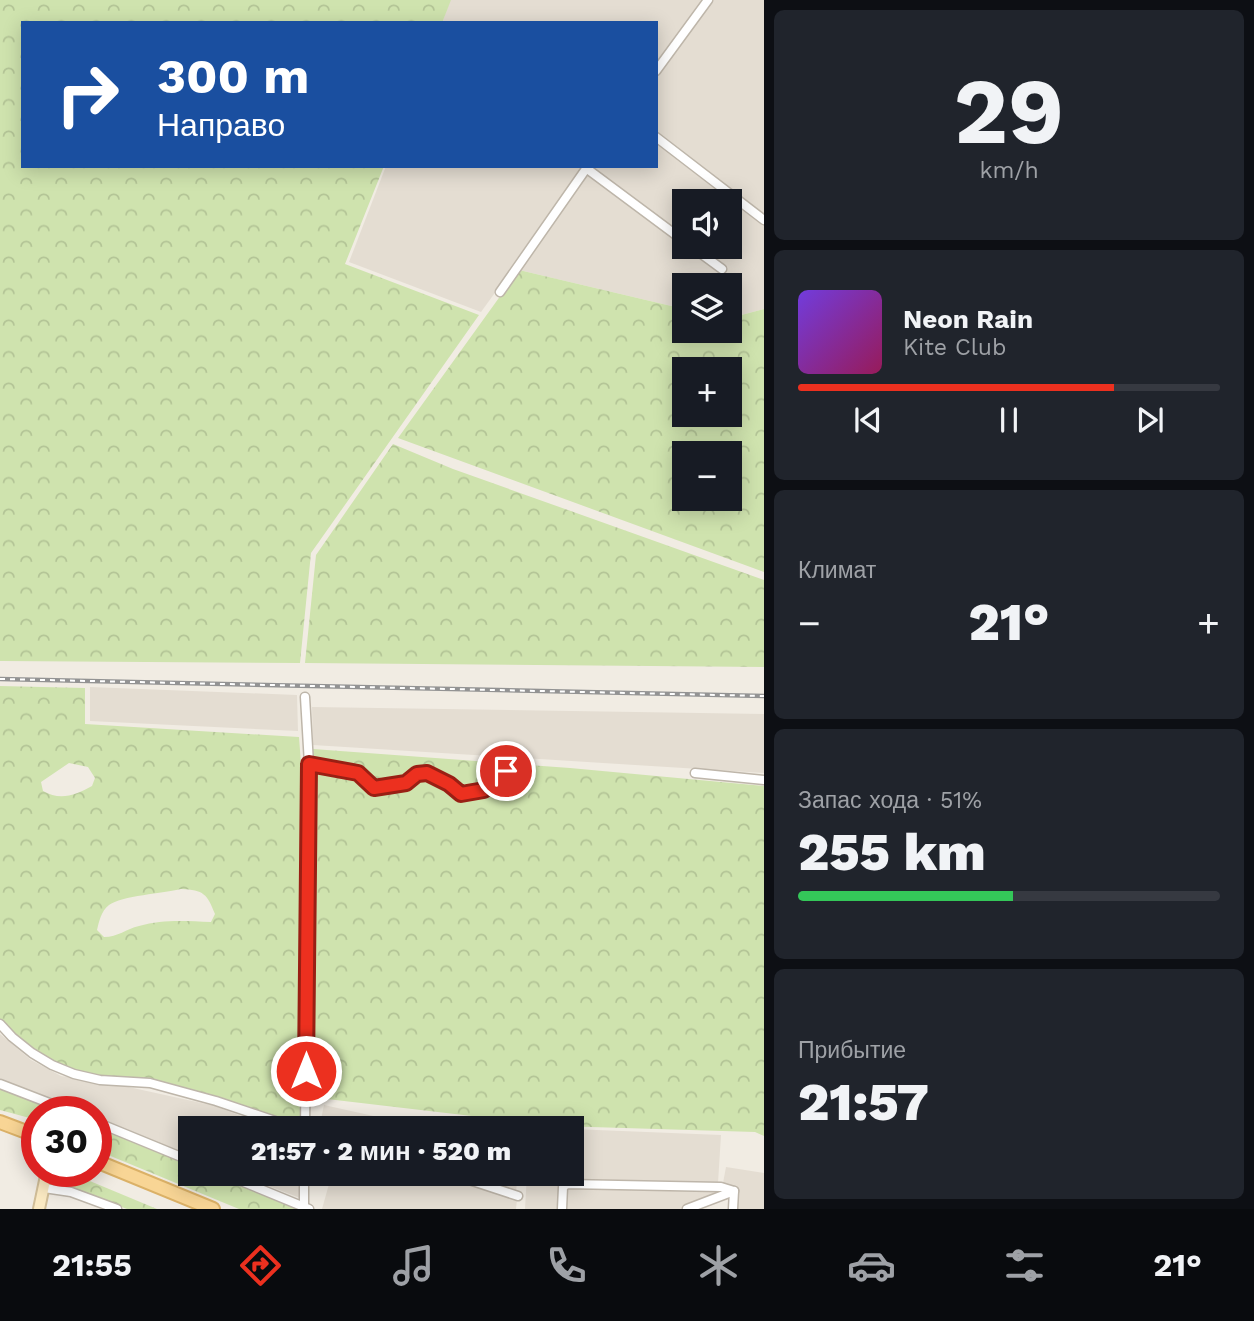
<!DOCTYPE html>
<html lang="ru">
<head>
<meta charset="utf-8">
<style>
  body { margin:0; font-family:"Work Sans",sans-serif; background:#20242c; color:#f1f3f6; height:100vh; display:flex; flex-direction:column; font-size:26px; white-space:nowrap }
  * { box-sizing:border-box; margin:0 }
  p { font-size:23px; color:#9ea1a6 }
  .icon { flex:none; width:38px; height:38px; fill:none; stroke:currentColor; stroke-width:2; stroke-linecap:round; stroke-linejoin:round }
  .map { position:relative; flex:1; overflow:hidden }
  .drawer { display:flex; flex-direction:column; gap:10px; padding:10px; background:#0d0f14; width:490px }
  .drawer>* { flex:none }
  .guide { position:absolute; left:21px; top:21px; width:637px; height:147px; border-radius:0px; box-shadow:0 4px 18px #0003; background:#1a4fa0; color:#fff; overflow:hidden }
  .buttons { position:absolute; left:672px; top:189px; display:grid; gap:14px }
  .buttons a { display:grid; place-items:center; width:70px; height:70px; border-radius:0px; background:#171b24; box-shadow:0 4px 18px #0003; font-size:35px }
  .speed { position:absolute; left:21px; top:1096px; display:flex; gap:14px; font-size:35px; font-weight:700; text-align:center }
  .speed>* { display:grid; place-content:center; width:91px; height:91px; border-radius:50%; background:#171b24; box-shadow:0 4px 18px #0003; line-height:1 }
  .speed .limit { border:10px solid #d22; background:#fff; color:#111 }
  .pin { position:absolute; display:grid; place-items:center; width:60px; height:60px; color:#fff; margin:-30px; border:4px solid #fff; border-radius:50%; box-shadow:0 2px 7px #0007 }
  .me { position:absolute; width:77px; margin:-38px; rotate:0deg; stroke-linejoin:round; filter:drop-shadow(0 0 5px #0008) }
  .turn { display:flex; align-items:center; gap:24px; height:147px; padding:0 21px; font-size:32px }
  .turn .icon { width:91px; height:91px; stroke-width:2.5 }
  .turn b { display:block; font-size:49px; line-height:60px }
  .big { font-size:52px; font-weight:800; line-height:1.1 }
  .drawer .card { flex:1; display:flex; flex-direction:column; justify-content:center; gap:10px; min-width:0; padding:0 24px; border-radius:10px; background:#20242c }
  .drawer .dial { align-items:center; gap:0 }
  .dial b { font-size:91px; line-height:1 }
  .song { display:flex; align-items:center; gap:21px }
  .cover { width:84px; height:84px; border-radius:10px; background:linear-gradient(135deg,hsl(260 70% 55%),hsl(330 70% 35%)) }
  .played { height:7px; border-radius:4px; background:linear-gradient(90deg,#ec301f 75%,#363941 75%) }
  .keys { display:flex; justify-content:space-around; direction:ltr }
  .heat { display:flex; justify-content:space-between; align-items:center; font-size:38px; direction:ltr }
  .charge { height:10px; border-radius:5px; background:linear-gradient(90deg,#34c759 51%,#363941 0) }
  .trip { position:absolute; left:178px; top:1116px; width:406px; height:70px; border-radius:0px; background:#171b24; box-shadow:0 4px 18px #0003; font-weight:800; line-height:70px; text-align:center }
  .tabs { display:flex; height:112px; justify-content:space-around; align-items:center; background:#090b0e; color:#9ea1a6 }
  .tabs .icon { width:49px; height:49px }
  .tabs .selected { color:#ec301f }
  .tabs b { font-size:32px; color:#f1f3f6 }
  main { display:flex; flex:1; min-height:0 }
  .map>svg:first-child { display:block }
</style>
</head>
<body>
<main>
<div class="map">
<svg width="764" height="1209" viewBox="0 0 764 1209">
  <defs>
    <pattern id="forest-crowns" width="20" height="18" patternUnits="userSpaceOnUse" patternTransform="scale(1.75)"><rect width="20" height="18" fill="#cfe3ae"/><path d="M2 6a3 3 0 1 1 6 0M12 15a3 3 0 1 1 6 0" fill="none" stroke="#b3c496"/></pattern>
  </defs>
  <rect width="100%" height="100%" fill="#f1ece3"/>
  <g fill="#e4ddd2" fill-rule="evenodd">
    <polygon points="450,0 709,0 656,72 656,23 442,23"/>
    <path d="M711 0H764V309L730 318V285H684V309L519 270 593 166H656V77ZM684 201H730V247H684Z"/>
    <polygon points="386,166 587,166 481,312 349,262"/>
    <polygon points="90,687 297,695 298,731 90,721"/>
    <polygon points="312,707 764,714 764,773 313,745"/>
    <polygon points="0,1034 31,1060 61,1076 124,1086 215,1106 275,1129 191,1129 191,1156 96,1117 96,1111 81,1111 0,1081"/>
    <polygon points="324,1105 378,1117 431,1129 319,1129"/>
    <polygon points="572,1129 721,1135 718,1183 559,1179 559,1209 525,1209 527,1174 572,1174"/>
    <polygon points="726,1167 764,1173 764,1209 736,1209 737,1188 723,1183"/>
    <polygon points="239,1174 301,1174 300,1198 256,1181"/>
    <polygon points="324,1174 440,1174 517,1199 516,1209 322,1209 331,1177"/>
    <polygon points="464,1174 518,1174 516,1191 474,1178"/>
    <polygon points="566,1187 717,1190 717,1195 680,1209 565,1209"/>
  </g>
  <g fill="url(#forest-crowns)" fill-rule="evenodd">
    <polygon points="0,0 451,0 442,23 23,23 23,166 384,166 345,264 479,315 311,553 300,663 0,661"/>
    <path d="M519 270 684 309V331H730V318L764 309V572L398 438ZM684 369H730V415H684ZM684 453H730V499H684Z"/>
    <polygon points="393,444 453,469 764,580 764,667 305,663 316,555"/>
    <path d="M0 686 85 688V724L299 737 303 790 302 1121 298 1124 285 1122 213 1098 71 1071C44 1059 19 1043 0 1020ZM69 763 88 767 95 778 92 786C76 795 60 801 43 791L41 782ZM181 889C204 890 207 894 215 914L211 922C186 921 163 919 139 926 126 929 118 937 104 937L97 930C99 922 101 911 109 905 121 896 164 893 181 889Z"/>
    <polygon points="313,749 570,768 764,786 764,1136 755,1132 558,1126 310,1097 317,791"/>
    <polygon points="0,1088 47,1108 47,1111 37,1111 37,1120 0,1110"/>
    <polygon points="96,1126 191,1165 191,1174 213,1174 292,1205 297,1209 239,1209 96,1150"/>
    <polygon points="74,1177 85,1179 157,1209 127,1209 71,1188 68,1180"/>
  </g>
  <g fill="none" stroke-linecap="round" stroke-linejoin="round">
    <defs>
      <g id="street">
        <polyline points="656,71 708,0"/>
        <polyline points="656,137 764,220"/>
        <polyline points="586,168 684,241"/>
        <polyline points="692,247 722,269"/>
        <polyline points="500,292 588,166"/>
        <polyline points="305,697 309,764 305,1129"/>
        <polyline points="309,764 358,773 374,787 406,784 417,774 427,773 449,784 461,794 484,790 506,771"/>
        <polyline points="695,773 764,780"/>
        <polyline points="0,1024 12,1037 32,1053 52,1065 74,1074 100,1080 150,1083 216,1101 293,1127 307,1128"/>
        <polyline points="0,1084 70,1111"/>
        <polyline points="96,1122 191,1161"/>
        <polyline points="224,1174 309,1209"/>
        <polyline points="451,1174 518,1196"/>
        <polyline points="44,1188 71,1192 117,1209"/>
        <polyline points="304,1209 304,1174"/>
        <polyline points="562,1209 563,1187 567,1184 721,1187 734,1191 733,1209"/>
        <polyline points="687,1209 734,1191"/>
      </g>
      <polyline id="secondary" points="39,1209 47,1171"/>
      <g id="primary">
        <polyline points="0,1122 37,1136"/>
        <polyline points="96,1161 213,1209"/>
      </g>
    </defs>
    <use href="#street" stroke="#beb6aa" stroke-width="11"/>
    <use href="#secondary" stroke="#d1be98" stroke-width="14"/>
    <use href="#primary" stroke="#dbb167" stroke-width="16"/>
    <use href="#street" stroke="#fff" stroke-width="8"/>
    <use href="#secondary" stroke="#fbeac3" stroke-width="10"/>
    <use href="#primary" stroke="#f8d595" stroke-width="12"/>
    <defs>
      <polyline id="rail" points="0,679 764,696"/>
    </defs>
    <use href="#rail" stroke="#939393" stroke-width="4.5"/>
    <use href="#rail" stroke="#fff" stroke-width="2" stroke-dasharray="5" stroke-linecap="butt"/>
  </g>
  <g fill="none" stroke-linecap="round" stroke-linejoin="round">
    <defs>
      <polyline id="route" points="306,1071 309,764 358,773 374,788 406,783 417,774 427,773 449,784 461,794 484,790 506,771"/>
    </defs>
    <use href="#route" stroke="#991f14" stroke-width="18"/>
    <use href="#route" stroke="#ec301f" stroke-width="12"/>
  </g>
</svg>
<div class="buttons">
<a><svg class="icon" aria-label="sound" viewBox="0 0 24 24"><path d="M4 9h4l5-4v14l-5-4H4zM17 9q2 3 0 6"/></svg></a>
<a><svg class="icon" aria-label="layers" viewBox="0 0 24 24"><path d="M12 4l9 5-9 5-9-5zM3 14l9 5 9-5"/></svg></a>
<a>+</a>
<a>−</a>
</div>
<div class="speed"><div class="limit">30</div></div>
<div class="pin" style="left:506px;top:771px;background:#d93025"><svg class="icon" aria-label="arrive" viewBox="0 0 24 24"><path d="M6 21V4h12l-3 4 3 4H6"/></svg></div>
<svg class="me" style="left:306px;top:1071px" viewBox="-20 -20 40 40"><circle r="17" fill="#ec301f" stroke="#fff" stroke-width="3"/><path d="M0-11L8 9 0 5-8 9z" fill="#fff"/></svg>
<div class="trip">21:57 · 2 мин · 520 m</div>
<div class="guide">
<div class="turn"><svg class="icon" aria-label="right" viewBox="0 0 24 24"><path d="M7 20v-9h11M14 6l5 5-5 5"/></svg><div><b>300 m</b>Направо</div></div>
</div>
</div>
<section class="drawer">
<div class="card dial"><b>29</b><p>km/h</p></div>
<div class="card">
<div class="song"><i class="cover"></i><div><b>Neon Rain</b><p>Kite Club</p></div></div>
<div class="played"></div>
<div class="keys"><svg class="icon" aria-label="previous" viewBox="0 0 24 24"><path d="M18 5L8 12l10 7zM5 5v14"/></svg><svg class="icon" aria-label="pause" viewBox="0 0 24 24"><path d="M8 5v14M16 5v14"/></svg><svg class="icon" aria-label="next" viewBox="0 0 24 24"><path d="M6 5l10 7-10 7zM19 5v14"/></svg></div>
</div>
<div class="card"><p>Климат</p>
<div class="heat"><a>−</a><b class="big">21°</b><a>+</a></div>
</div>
<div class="card"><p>Запас хода · 51%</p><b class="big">255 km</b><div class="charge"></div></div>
<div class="card"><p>Прибытие</p><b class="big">21:57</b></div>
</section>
</main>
<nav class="tabs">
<b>21:55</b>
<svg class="icon selected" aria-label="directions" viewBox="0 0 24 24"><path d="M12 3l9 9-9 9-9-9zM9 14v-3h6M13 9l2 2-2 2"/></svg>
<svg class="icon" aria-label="music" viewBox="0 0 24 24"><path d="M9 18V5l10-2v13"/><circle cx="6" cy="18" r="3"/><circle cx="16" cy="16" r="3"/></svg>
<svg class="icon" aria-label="phone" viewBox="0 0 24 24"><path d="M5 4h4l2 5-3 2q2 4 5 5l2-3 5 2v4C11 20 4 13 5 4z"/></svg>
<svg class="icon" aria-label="climate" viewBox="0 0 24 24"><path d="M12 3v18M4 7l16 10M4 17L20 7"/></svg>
<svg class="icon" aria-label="car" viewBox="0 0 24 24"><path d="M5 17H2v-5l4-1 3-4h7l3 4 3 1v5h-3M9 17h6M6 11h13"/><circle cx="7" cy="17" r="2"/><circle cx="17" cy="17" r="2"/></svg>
<svg class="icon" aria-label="filters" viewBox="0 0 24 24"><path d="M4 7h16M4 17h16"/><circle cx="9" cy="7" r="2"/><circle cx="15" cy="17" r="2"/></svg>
<b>21°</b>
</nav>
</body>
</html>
